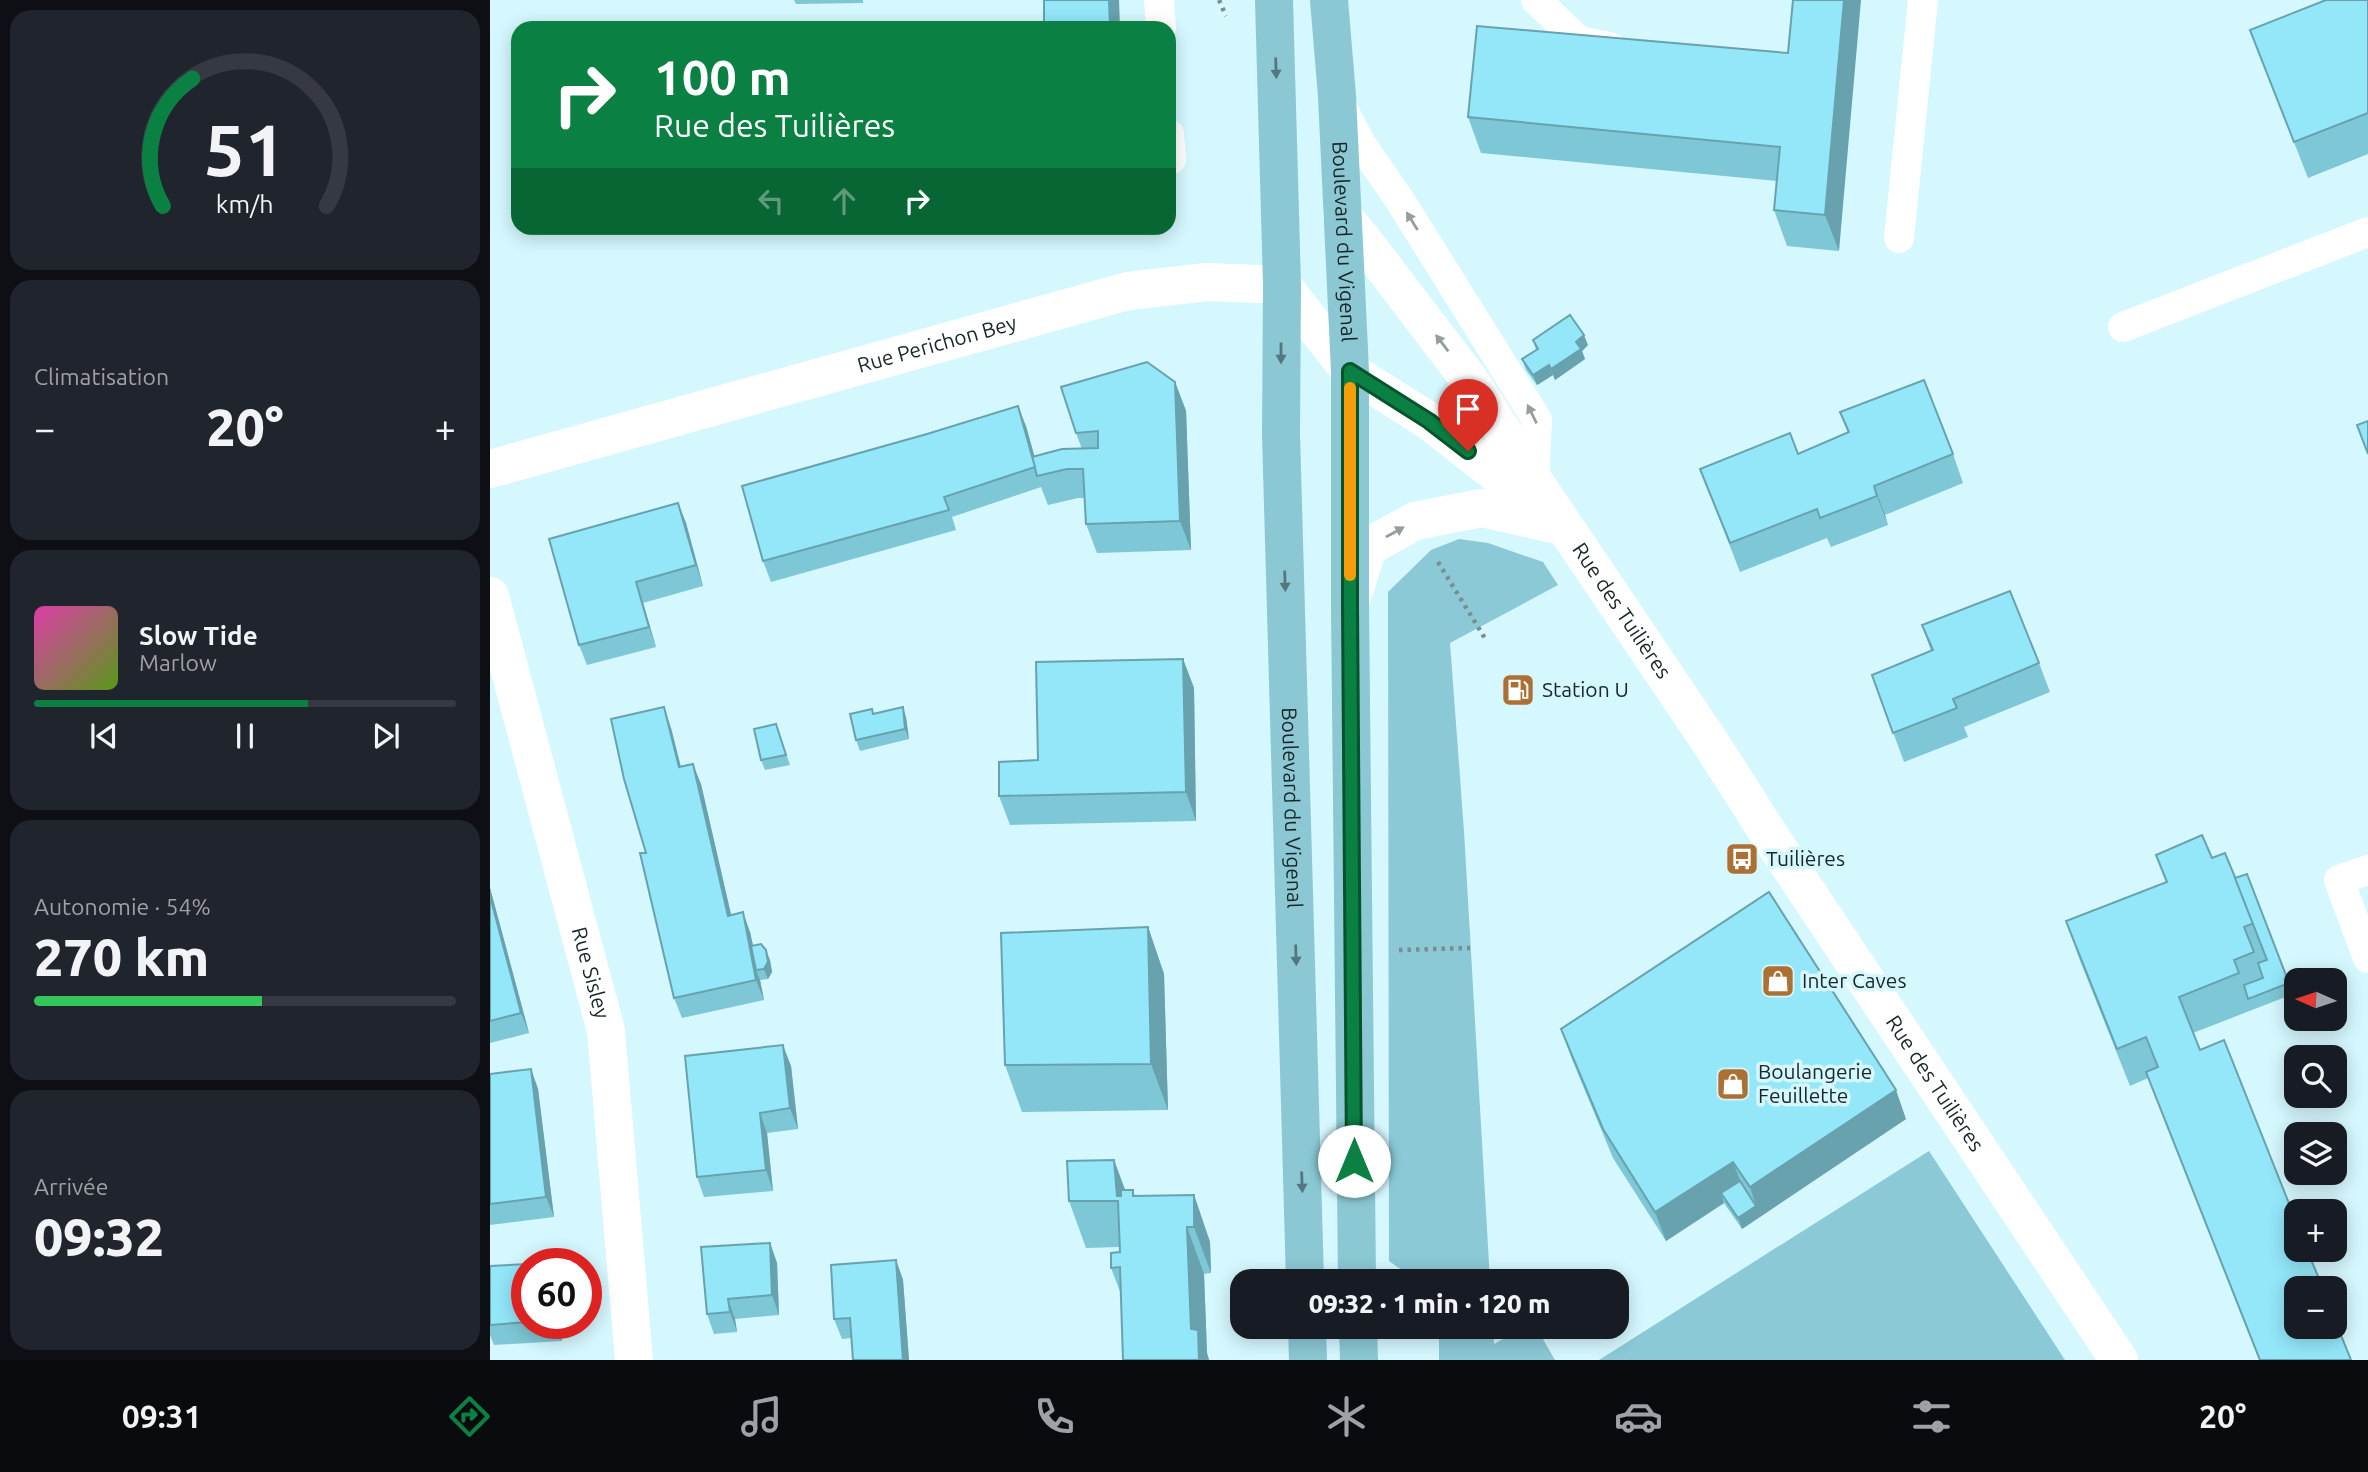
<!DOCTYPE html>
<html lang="fr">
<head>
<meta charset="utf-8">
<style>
  body { margin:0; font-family:Ubuntu,sans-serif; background:#20242c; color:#f1f3f6; height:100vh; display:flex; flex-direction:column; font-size:26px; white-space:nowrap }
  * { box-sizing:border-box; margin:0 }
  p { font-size:23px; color:#9ea1a6 }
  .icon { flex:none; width:38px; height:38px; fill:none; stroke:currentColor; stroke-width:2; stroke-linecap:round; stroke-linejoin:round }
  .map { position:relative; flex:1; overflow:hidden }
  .panel { display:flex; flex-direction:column; gap:10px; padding:10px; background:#0d0f14; width:490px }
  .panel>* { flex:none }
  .banner { position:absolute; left:21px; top:21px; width:665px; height:214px; border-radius:21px; box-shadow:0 4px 18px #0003; background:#0b8043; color:#fff; overflow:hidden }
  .needle { width:46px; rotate:273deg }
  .buttons { position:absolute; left:1794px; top:968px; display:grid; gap:14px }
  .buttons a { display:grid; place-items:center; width:63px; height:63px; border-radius:14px; background:#171b24; box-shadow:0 4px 18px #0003; font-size:35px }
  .speed { position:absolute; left:21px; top:1248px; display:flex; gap:14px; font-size:35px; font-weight:700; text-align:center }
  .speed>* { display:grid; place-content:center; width:91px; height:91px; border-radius:50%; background:#171b24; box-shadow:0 4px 18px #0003; line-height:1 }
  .speed .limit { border:10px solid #d22; background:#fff; color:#111 }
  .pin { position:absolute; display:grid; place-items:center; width:60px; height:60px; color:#fff; margin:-72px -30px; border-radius:50% 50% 50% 0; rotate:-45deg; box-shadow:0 0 7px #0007 }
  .pin .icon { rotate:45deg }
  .me { position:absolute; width:77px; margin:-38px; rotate:0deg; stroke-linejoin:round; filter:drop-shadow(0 0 5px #0008) }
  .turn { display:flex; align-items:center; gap:24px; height:147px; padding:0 28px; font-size:32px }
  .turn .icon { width:91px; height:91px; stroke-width:2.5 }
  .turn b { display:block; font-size:49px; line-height:60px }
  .lanes { display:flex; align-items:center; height:66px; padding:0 28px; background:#0003; justify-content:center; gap:35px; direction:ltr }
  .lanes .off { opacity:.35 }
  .big { font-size:52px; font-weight:800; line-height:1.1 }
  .panel .widget { flex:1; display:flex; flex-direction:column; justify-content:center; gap:10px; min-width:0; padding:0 24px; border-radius:21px; background:#20242c }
  .panel .dial { align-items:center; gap:0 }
  .dial svg { height:182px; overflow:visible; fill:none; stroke:#363941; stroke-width:7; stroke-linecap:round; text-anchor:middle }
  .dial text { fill:#f1f3f6; stroke:none }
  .song { display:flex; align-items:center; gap:21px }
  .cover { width:84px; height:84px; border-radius:10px; background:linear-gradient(135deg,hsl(320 70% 55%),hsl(90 70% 35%)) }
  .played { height:7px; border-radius:4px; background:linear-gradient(90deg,#0b8043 65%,#363941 65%) }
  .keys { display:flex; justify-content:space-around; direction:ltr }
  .heat { display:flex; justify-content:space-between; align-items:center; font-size:38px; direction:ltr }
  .charge { height:10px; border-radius:5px; background:linear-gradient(90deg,#34c759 54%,#363941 0) }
  .trip { position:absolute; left:740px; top:1269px; width:399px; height:70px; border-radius:21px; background:#171b24; box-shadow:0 4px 18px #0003; font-weight:800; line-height:70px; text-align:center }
  .tabs { display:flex; height:112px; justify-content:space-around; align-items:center; background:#090b0e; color:#9ea1a6 }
  .tabs .icon { width:49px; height:49px }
  .tabs .on { color:#0b8043 }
  .tabs b { font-size:32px; color:#f1f3f6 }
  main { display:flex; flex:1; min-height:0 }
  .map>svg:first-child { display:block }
</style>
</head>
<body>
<main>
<section class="panel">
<div class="widget dial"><svg viewBox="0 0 100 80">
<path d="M14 69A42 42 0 1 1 86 69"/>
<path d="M14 69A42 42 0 0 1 27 13" stroke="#0b8043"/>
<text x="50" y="56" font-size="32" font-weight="700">51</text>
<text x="50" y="72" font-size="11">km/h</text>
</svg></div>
<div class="widget"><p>Climatisation</p>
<div class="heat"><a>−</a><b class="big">20°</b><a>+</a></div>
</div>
<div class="widget">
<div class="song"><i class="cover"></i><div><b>Slow Tide</b><p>Marlow</p></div></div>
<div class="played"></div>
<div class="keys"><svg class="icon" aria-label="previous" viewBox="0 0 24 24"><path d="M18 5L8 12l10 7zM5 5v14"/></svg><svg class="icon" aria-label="pause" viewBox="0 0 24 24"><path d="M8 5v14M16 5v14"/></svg><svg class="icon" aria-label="next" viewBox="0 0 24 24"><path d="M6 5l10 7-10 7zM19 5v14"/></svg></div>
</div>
<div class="widget"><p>Autonomie · 54%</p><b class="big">270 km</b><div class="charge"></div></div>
<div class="widget"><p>Arrivée</p><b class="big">09:32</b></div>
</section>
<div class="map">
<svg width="1878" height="1360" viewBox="0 0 1878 1360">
  <rect width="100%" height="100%" fill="#d5f7fe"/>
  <g fill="#8bc9d6">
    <polygon points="969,539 998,543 1053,562 1068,585 960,643 974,831 1000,1281 927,1281 899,1261 898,592 941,550"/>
    <polygon points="1439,1151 1575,1360 1109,1360"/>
    <polygon points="949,1327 1003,1327 1004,1344 1034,1327 1046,1327 1065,1360 949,1360"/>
  </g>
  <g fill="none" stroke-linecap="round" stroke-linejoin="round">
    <g stroke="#778e93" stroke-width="4.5" stroke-dasharray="3.5 5" stroke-linecap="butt">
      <polyline points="729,0 736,16"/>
      <polyline points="948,562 996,640"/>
      <polyline points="909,950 980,948"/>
    </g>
    <g stroke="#fff" stroke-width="30">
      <polyline points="669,0 671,28"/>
      <polyline points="1046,0 1089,41 1120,47"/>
      <polyline points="850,104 871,144 909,199 1047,420 1044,481"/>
      <polyline points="679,134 681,159"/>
      <polyline points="1409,238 1433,0"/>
      <polyline points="1633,327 1878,232"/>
      <polyline points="1878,870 1849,880 1878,958"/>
    </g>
    <g stroke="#fff" stroke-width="38">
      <path id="s1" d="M852 215 879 248 981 382 1044 481 1220 742 1287 847 1629 1360"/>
      <path id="s2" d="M0 469 638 291 717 282 792 285 860 371 939 421 1049 507"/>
      <polyline points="863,594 878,547 925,521 991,508 1063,524"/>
      <path id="s3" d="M0 596 116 1031 144 1360"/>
    </g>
    <g stroke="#8bc8d3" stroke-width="38">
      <path id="s4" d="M784 0 792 285 791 435 815 1281"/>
      <path id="s5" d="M839 0 847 96 860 371V606L867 1281"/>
      <polyline points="817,1326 818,1360"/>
      <polyline points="868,1326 869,1360"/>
    </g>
  </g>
  <g fill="#7ec7d6">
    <polygon points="304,0 373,0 373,3 306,4"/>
    <polygon points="1878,0 1878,154 1818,178 1760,30"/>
    <polygon points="1298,53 1349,251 1297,246 1284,210 1287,181 991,153 978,117"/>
    <polygon points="1043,340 1098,345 1092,351 1095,359 1065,380 1063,375 1047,385 1036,370 1032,359 1046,350"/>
    <polygon points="685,382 696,411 701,550 607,553 596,524 595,498 588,498 558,505 551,487 462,517 466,530 281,582 273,561 536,426 544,456 592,449 586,433"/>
    <polygon points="1350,412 1463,454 1473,483 1395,515 1398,525 1341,547 1337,538 1250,572 1210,469 1308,454 1358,433"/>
    <polygon points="188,503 196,523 213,586 153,603 166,647 97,665 89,645"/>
    <polygon points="1432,625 1549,663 1560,692 1474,727 1478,737 1414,762 1382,675 1441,651"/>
    <polygon points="693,659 704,688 706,821 520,825 509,796 548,760"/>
    <polygon points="384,714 416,717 419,739 370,751 366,740"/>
    <polygon points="181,728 191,767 211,784 241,915 260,932 263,945 280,960 282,972 278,979 270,980 274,1000 192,1018 184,998"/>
    <polygon points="290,735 300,765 275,770 271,760"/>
    <polygon points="1666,855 1722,858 1745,878 1757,874 1803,994 1703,1033 1710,1050 1861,1360 1769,1360 1658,1078 1640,1086 1589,958 1576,921 1676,882"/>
    <polygon points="0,888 39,1033 0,1043"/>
    <polygon points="658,927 674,974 678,1110 532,1112 515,1065"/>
    <polygon points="1071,1029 1416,1119 1252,1229 1234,1203 1176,1241 1123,1158 1081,1057"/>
    <polygon points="301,1066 308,1129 277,1133 283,1191 214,1197 207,1177"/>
    <polygon points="41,1069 48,1089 64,1217 0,1225 0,1074"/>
    <polygon points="624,1160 635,1190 643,1190 645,1196 704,1195 720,1242 721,1273 714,1274 717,1353 719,1360 633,1360 631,1294 621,1268 630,1252 629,1247 596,1248 579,1201"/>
    <polygon points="280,1243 287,1263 289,1315 245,1319 247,1332 224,1334 217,1314"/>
    <polygon points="406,1260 413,1280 419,1360 363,1360 361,1338 352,1339 344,1319"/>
    <polygon points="37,1264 37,1323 71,1323 72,1341 4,1345 0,1335 0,1266"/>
  </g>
  <g fill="#67a2ae">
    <polygon points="619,0 629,0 630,28 620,28"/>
    <polygon points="1354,0 1371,0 1349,251 1335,215"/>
    <polygon points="1094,335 1098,345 1092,351 1095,359 1065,380 1061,369 1086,342"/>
    <polygon points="1059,365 1063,375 1047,385 1043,375"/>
    <polygon points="685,382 696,411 701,550 690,521"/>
    <polygon points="528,406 536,426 550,476 545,467"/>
    <polygon points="1384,486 1395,515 1398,525 1387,496"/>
    <polygon points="188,503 196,523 213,586 206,565"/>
    <polygon points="146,582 153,603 166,647 159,627"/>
    <polygon points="693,659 704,688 706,821 696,792"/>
    <polygon points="174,707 181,728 196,788 189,767"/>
    <polygon points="413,707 416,717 419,739 415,729"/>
    <polygon points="203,764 211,784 246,936 238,916"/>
    <polygon points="0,888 39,1033 31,1013 0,896"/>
    <polygon points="253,912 260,932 268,969 266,970 270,980 274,1000 266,980"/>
    <polygon points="658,927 674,974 678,1110 661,1064"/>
    <polygon points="276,950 280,960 282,972 278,979 274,969"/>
    <polygon points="293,1045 301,1066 308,1129 300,1108"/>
    <polygon points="41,1069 48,1089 64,1217 56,1197"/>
    <polygon points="1406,1090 1416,1119 1252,1229 1248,1218 1266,1206 1260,1187"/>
    <polygon points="270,1113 277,1133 283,1191 276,1170"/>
    <polygon points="624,1160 641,1206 627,1196"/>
    <polygon points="1243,1162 1254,1191 1231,1193 1234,1203 1176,1241 1165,1212"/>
    <polygon points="704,1195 720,1242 721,1273 704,1227"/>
    <polygon points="697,1227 714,1274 717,1353 719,1360 709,1360 701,1329"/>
    <polygon points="280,1243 287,1263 289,1315 282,1295"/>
    <polygon points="406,1260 413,1280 419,1360 413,1360"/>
    <polygon points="238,1299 245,1319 247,1332 240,1312"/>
    <polygon points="65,1323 71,1323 72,1341"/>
  </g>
  <g fill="#93e7f9" stroke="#67a2ae" stroke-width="2">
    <polygon points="554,0 619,0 620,28 554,28"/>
    <polygon points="1303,0 1354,0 1335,215 1284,210 1290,147 978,117 987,26 1298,53"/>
    <polygon points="1836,0 1878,0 1878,113 1804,142 1760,30"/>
    <polygon points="1080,315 1094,335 1086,342 1091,349 1061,369 1059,365 1043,375 1032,359 1048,349 1043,340"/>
    <polygon points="657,362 685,382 690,521 596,524 593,469 577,469 547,476 542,457 572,449 608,448 608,431 586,433 571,387"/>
    <polygon points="1434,380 1463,454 1384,486 1387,496 1330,518 1327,509 1240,543 1210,469 1300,433 1308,454 1359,432 1350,412"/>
    <polygon points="528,406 545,467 454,497 459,510 273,561 252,486 437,434"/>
    <polygon points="1878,421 1878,454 1867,425"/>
    <polygon points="188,503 206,565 146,582 159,627 89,645 59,539"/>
    <polygon points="1520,591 1549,663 1463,699 1467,708 1403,733 1382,675 1443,650 1432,625"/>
    <polygon points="693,659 696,792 509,796 509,762 548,760 546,662"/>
    <polygon points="174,707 189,767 203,764 238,916 253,912 266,980 184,998 150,853 156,853 134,779 121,719"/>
    <polygon points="413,707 415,729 366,740 360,714 382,709 383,714"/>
    <polygon points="286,724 296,755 271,760 264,729"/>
    <polygon points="1712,835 1722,858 1735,853 1764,923 1754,927 1764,952 1744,960 1749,973 1689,997 1710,1050 1734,1040 1806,1221 1806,1250 1817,1250 1833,1288 1806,1288 1806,1326 1844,1326 1844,1318 1861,1360 1770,1360 1656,1072 1668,1067 1656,1037 1627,1049 1576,921 1677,882 1666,855"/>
    <polygon points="1757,874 1799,983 1758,999 1754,985 1773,978 1768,963 1777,960 1745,878"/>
    <polygon points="1279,892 1406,1090 1260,1187 1243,1162 1165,1212 1113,1129 1071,1029"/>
    <polygon points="0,896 31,1013 0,1021"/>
    <polygon points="658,927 661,1064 515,1065 511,933"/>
    <polygon points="271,944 276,950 278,962 274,969 266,970 261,946"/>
    <polygon points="293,1045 300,1108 270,1113 276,1170 207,1177 195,1056"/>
    <polygon points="41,1069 56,1197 0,1204 0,1074"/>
    <polygon points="624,1160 627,1196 631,1196 631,1190 643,1190 643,1196 704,1195 704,1227 697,1227 701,1329 708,1330 709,1360 633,1360 630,1267 621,1268 621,1253 630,1252 628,1201 579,1201 577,1161"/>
    <polygon points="1250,1181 1266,1206 1248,1218 1231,1193"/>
    <polygon points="280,1243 282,1295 238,1299 240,1312 217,1314 211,1247"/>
    <polygon points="406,1260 413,1360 363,1360 360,1318 344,1319 341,1265"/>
    <polygon points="37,1264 37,1322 0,1325 0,1266"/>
  </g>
  <defs><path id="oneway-solid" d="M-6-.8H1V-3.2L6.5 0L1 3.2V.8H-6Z" transform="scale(1.75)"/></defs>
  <g fill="#52777e">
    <use href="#oneway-solid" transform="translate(786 68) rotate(88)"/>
    <use href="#oneway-solid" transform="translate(791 353) rotate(90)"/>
    <use href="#oneway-solid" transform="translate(795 581) rotate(88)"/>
    <use href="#oneway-solid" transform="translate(806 955) rotate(88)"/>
    <use href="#oneway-solid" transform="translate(812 1182) rotate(88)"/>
  </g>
  <g fill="#989d9f">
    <use href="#oneway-solid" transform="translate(922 221) rotate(-122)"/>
    <use href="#oneway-solid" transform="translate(952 343) rotate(-127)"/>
    <use href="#oneway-solid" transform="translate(1042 414) rotate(-116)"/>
    <use href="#oneway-solid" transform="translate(905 532) rotate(-29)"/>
  </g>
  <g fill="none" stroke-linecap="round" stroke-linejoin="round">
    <defs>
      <polyline id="route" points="864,1161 860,606 860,371 939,421 978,451"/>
    </defs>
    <use href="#route" stroke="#07532c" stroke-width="18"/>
    <use href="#route" stroke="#0b8043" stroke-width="12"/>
    <polyline stroke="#f59e0b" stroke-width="12" points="860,575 860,388"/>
  </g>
  <defs>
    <symbol id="fuel-square" viewBox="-11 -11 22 22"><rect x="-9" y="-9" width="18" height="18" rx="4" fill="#ad7034" stroke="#d5f7fe"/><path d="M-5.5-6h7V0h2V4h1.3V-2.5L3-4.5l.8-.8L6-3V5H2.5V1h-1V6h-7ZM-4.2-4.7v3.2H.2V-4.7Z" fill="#fff"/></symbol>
    <symbol id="bus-square" viewBox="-11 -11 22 22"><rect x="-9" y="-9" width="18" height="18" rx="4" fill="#ad7034" stroke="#d5f7fe"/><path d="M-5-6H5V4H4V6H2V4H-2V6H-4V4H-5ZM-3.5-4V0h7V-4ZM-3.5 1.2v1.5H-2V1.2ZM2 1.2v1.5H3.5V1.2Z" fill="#fff"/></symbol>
    <symbol id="shop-square" viewBox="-11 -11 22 22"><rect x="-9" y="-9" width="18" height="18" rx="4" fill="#ad7034" stroke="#d5f7fe"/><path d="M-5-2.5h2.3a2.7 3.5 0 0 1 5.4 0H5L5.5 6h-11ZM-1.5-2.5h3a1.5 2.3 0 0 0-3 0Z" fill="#fff"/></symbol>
  </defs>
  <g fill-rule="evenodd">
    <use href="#fuel-square" x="1009" y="671" width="38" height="38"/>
    <use href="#bus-square" x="1233" y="840" width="38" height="38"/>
    <use href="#shop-square" x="1269" y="962" width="38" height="38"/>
    <use href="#shop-square" x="1224" y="1065" width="38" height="38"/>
  </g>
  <g text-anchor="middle" stroke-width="7" stroke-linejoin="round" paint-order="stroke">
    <g font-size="21" fill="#192629" stroke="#d5f7fe">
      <text dy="7" stroke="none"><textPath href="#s5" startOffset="242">Boulevard du Vigenal</textPath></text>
      <text dy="7" stroke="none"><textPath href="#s2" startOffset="464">Rue Perichon Bey</textPath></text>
      <text dy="7" stroke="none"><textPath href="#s1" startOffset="485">Rue des Tuilières</textPath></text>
      <text dy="7" stroke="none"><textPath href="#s4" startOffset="808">Boulevard du Vigenal</textPath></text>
      <text dy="7" stroke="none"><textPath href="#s3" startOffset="390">Rue Sisley</textPath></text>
      <text dy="7" stroke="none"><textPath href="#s1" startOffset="1052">Rue des Tuilières</textPath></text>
    </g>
    <g font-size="21" fill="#192629" stroke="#d5f7fe" text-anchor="start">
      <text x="1052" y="697">Station U</text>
      <text x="1276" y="866">Tuilières</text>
      <text x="1312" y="988">Inter Caves</text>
      <text x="1268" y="1079">Boulangerie<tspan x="1268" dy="24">Feuillette</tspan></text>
    </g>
  </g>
</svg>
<div class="buttons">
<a><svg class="needle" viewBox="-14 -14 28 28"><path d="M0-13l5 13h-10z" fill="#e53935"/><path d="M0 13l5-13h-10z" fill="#9ea1a6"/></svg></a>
<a><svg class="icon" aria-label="search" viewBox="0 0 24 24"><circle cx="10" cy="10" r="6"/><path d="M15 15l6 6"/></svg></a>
<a><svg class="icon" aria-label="layers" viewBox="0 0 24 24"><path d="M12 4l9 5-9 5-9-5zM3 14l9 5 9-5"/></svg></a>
<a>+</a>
<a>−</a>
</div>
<div class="speed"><div class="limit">60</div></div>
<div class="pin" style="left:978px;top:451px;background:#d93025"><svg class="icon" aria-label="arrive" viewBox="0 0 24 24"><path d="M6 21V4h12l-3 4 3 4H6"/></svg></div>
<svg class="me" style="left:864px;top:1161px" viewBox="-20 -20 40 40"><circle r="19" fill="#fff"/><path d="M0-13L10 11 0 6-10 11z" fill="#0b8043"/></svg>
<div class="trip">09:32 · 1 min · 120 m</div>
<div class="banner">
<div class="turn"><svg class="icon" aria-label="right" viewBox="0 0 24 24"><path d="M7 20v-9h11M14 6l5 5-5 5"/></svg><div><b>100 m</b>Rue des Tuilières</div></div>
<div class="lanes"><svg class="icon off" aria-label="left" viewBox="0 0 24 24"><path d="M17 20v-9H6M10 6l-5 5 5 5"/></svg><svg class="icon off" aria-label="ahead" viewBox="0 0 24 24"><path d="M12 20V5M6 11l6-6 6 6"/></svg><svg class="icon" aria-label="right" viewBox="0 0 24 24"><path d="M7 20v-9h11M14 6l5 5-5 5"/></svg></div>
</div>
</div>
</main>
<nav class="tabs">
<b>09:31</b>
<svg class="icon on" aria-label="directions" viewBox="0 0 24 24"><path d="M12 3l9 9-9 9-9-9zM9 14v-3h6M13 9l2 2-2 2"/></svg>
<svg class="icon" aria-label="music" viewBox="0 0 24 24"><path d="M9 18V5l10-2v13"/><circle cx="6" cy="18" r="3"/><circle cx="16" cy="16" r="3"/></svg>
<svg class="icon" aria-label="phone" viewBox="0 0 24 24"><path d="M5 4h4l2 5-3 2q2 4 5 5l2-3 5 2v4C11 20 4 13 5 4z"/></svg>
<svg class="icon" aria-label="climate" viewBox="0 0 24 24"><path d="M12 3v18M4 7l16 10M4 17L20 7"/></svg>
<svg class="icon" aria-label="car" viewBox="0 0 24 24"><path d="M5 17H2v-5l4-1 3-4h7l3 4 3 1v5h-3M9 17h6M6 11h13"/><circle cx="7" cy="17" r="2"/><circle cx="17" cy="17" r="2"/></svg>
<svg class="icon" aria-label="filters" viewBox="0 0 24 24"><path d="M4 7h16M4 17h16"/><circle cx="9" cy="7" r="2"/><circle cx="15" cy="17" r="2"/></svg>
<b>20°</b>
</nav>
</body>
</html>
